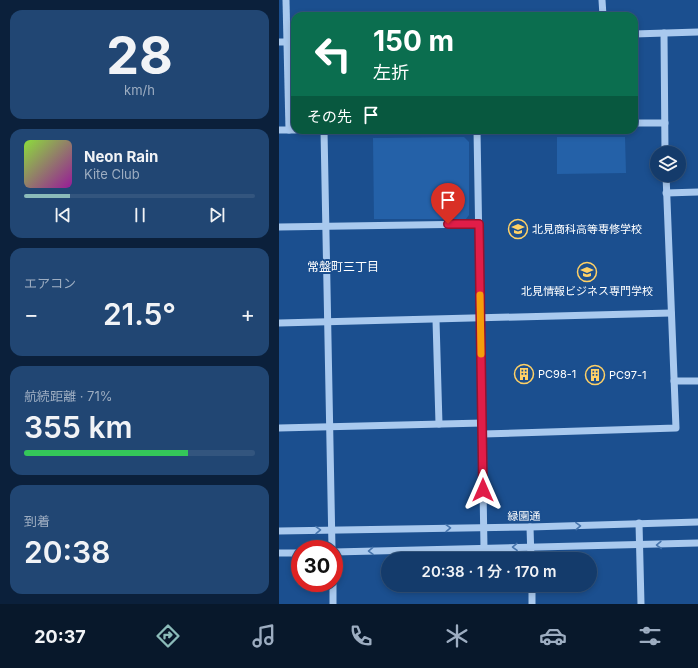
<!DOCTYPE html>
<html lang="ja">
<head>
<meta charset="utf-8">
<style>
  body { margin:0; font-family:Inter,"Noto Sans JP",sans-serif; background:#214673; color:#f1f3f6; height:100vh; display:flex; flex-direction:column; font-size:15px; white-space:nowrap }
  * { box-sizing:border-box; margin:0 }
  p { font-size:13px; color:#9dadc1 }
  .icon { flex:none; width:22px; height:22px; fill:none; stroke:currentColor; stroke-width:2; stroke-linecap:round; stroke-linejoin:round }
  .map { position:relative; flex:1; overflow:hidden }
  .sheet { display:flex; flex-direction:column; gap:10px; padding:10px; background:#0b203b; width:279px }
  .sheet>* { flex:none }
  .hud { position:absolute; left:12px; top:12px; width:347px; height:122px; border-radius:12px; box-shadow:0 2px 6px #0003,0 0 0 1px #33557e; background:#0b6e4f; color:#fff; overflow:hidden }
  .fabs { position:absolute; left:371px; top:146px; display:grid; gap:8px }
  .fabs a { display:grid; place-items:center; width:36px; height:36px; border-radius:50%; background:#143b6b; box-shadow:0 2px 6px #0003,0 0 0 1px #33557e; font-size:20px }
  .speed { position:absolute; left:12px; top:540px; display:flex; gap:8px; font-size:20px; font-weight:700; text-align:center }
  .speed>* { display:grid; place-content:center; width:52px; height:52px; border-radius:50%; background:#143b6b; box-shadow:0 2px 6px #0003,0 0 0 1px #33557e; line-height:1 }
  .speed .limit { border:6px solid #d22; background:#fff; color:#111 }
  .pin { position:absolute; display:grid; place-items:center; width:34px; height:34px; color:#fff; margin:-41px -17px; border-radius:50% 50% 50% 0; rotate:-45deg; box-shadow:0 0 4px #0007 }
  .pin .icon { rotate:45deg }
  .me { position:absolute; width:44px; margin:-22px; rotate:0deg; stroke-linejoin:round; filter:drop-shadow(0 0 3px #0008) }
  .turn { display:flex; align-items:center; gap:14px; height:84px; padding:0 16px; font-size:18px }
  .turn .icon { width:52px; height:52px; stroke-width:2.5 }
  .turn b { display:block; font-size:28px; line-height:34px }
  .then { display:flex; align-items:center; height:38px; padding:0 16px; background:#0003; gap:8px; font-size:15px }
  .big { font-size:30px; font-weight:600; line-height:1.1 }
  .sheet .widget { flex:1; display:flex; flex-direction:column; justify-content:center; gap:6px; min-width:0; padding:0 14px; border-radius:12px; background:#214673 }
  .sheet .dial { align-items:center; gap:0 }
  .dial b { font-size:52px; line-height:1 }
  .song { display:flex; align-items:center; gap:12px }
  .cover { width:48px; height:48px; border-radius:6px; background:linear-gradient(135deg,hsl(90 70% 55%),hsl(300 70% 35%)) }
  .played { height:4px; border-radius:2px; background:linear-gradient(90deg,#8bbbb9 20%,#33557e 20%) }
  .keys { display:flex; justify-content:space-around; direction:ltr }
  .heat { display:flex; justify-content:space-between; align-items:center; font-size:22px; direction:ltr }
  .charge { height:6px; border-radius:3px; background:linear-gradient(90deg,#34c759 71%,#33557e 0) }
  .trip { position:absolute; left:102px; top:552px; width:216px; height:40px; border-radius:20px; background:#143b6b; box-shadow:0 2px 6px #0003,0 0 0 1px #33557e; font-weight:600; line-height:40px; text-align:center }
  .tab-bar { display:flex; height:64px; justify-content:space-around; align-items:center; background:#08182b; color:#9dadc1 }
  .tab-bar .icon { width:28px; height:28px }
  .tab-bar .active { color:#8bbbb9 }
  .tab-bar b { font-size:18px; color:#f1f3f6 }
  main { display:flex; flex:1; min-height:0 }
  .map>svg:first-child { display:block }
</style>
</head>
<body>
<main>
<section class="sheet">
<div class="widget dial"><b>28</b><p>km/h</p></div>
<div class="widget">
<div class="song"><i class="cover"></i><div><b>Neon Rain</b><p>Kite Club</p></div></div>
<div class="played"></div>
<div class="keys"><svg class="icon" aria-label="previous" viewBox="0 0 24 24"><path d="M18 5L8 12l10 7zM5 5v14"/></svg><svg class="icon" aria-label="pause" viewBox="0 0 24 24"><path d="M8 5v14M16 5v14"/></svg><svg class="icon" aria-label="next" viewBox="0 0 24 24"><path d="M6 5l10 7-10 7zM19 5v14"/></svg></div>
</div>
<div class="widget"><p>エアコン</p>
<div class="heat"><a>−</a><b class="big">21.5°</b><a>+</a></div>
</div>
<div class="widget"><p>航続距離 · 71%</p><b class="big">355 km</b><div class="charge"></div></div>
<div class="widget"><p>到着</p><b class="big">20:38</b></div>
</section>
<div class="map">
<svg width="419" height="604" viewBox="0 0 419 604">
  <rect width="100%" height="100%" fill="#1b4f8f"/>
  <g fill="#2461a8">
    <polygon points="185,137 190,142 190,215 187,219 95,219 94,138"/>
    <polygon points="278,137 346,137 347,173 278,174"/>
  </g>
  <g fill="none" stroke-linecap="round" stroke-linejoin="round">
    <g stroke="#a9c9ee" stroke-width="7">
      <polyline points="7,0 10,130"/>
      <polyline points="323,0 324,16"/>
      <polyline points="385,33 386,153"/>
      <polyline points="355,34 419,32"/>
      <polyline points="0,42 16,42"/>
      <polyline points="355,123 386,123"/>
      <polyline points="0,130 16,130"/>
      <polyline points="45,130 53,549"/>
      <polyline points="198,130 205,548"/>
      <polyline points="387,193 419,192"/>
      <polyline points="0,227 200,224"/>
      <polyline points="157,320 160,424"/>
      <polyline points="0,323 392,313"/>
      <polyline points="395,381 419,381"/>
      <polyline points="0,428 204,423"/>
      <polyline points="204,434 397,428 387,175"/>
      <polyline points="360,523 362,604"/>
      <polyline points="251,527 252,559"/>
      <polyline points="0,531 251,527 419,522"/>
      <polyline points="55,552 419,543"/>
      <polyline points="0,553 21,553"/>
      <polyline points="54,583 54,604"/>
      <polyline points="253,585 253,604"/>
    </g>
  </g>
  <defs><path id="oneway-chevron" d="M-2-3.5L2.5 0L-2 3.5" fill="none" stroke-width="1.6" stroke-linecap="round" stroke-linejoin="round"/></defs>
  <g stroke="#4674ac">
    <use href="#oneway-chevron" transform="translate(299 526) rotate(-2)"/>
    <use href="#oneway-chevron" transform="translate(169 528) rotate(-1)"/>
    <use href="#oneway-chevron" transform="translate(39 530) rotate(-1)"/>
    <use href="#oneway-chevron" transform="translate(380 545) rotate(178)"/>
    <use href="#oneway-chevron" transform="translate(236 547) rotate(179)"/>
    <use href="#oneway-chevron" transform="translate(92 551) rotate(178)"/>
  </g>
  <g fill="none" stroke-linecap="round" stroke-linejoin="round">
    <defs>
      <polyline id="route" points="169,224 200,224 204,490"/>
    </defs>
    <use href="#route" stroke="#92132f" stroke-width="10"/>
    <use href="#route" stroke="#e11d48" stroke-width="7"/>
    <polyline stroke="#f59e0b" stroke-width="7" points="201,295 202,354"/>
  </g>
  <defs>
    <symbol id="university-ring" viewBox="-11 -11 22 22"><circle r="9.5" fill="#1b4f8f" stroke="#ffd166" stroke-width="1.5"/><path d="M0-5L7-2L0 1L-7-2ZM-4 1L0 2.5L4 1V4Q0 6-4 4Z" fill="#ffd166"/></symbol>
    <symbol id="building-ring" viewBox="-11 -11 22 22"><circle r="9.5" fill="#1b4f8f" stroke="#ffd166" stroke-width="1.5"/><path d="M-4-6H4V6H1V3H-1V6H-4ZM-2.5-4.3h1.7v1.8h-1.7ZM.8-4.3h1.7v1.8H.8ZM-2.5-1h1.7V.8h-1.7ZM.8-1h1.7V.8H.8Z" fill="#ffd166"/></symbol>
  </defs>
  <g fill-rule="evenodd">
    <use href="#university-ring" x="228" y="218" width="22" height="22"/>
    <use href="#university-ring" x="297" y="261" width="22" height="22"/>
    <use href="#building-ring" x="234" y="363" width="22" height="22"/>
    <use href="#building-ring" x="305" y="364" width="22" height="22"/>
  </g>
  <g text-anchor="middle" stroke-width="4" stroke-linejoin="round" paint-order="stroke">
    <g font-size="11" fill="#fff" stroke="#1b4f8f" text-anchor="start">
      <text x="253" y="233">北見商科高等専修学校</text>
      <text x="308" y="295" text-anchor="middle">北見情報ビジネス専門学校</text>
      <text x="259" y="378">PC98-1</text>
      <text x="330" y="379">PC97-1</text>
    </g>
    <g font-size="11" fill="#fff" stroke="#1b4f8f">
      <text transform="translate(245 516) rotate(-1)" y="4">緑園通</text>
    </g>
    <g font-size="12" fill="#fff" stroke="#1b4f8f">
      <text x="64" y="271">常盤町三丁目</text>
    </g>
  </g>
</svg>
<div class="fabs">
<a><svg class="icon" aria-label="layers" viewBox="0 0 24 24"><path d="M12 4l9 5-9 5-9-5zM3 14l9 5 9-5"/></svg></a>
</div>
<div class="speed"><div class="limit">30</div></div>
<div class="pin" style="left:169px;top:224px;background:#d93025"><svg class="icon" aria-label="arrive" viewBox="0 0 24 24"><path d="M6 21V4h12l-3 4 3 4H6"/></svg></div>
<svg class="me" style="left:204px;top:490px" viewBox="-20 -20 40 40"><path d="M0-17L14 15 0 8-14 15z" fill="#e11d48" stroke="#fff" stroke-width="4"/></svg>
<div class="trip">20:38 · 1 分 · 170 m</div>
<div class="hud">
<div class="turn"><svg class="icon" aria-label="left" viewBox="0 0 24 24"><path d="M17 20v-9H6M10 6l-5 5 5 5"/></svg><div><b>150 m</b>左折</div></div>
<div class="then">その先<svg class="icon" aria-label="arrive" viewBox="0 0 24 24"><path d="M6 21V4h12l-3 4 3 4H6"/></svg></div>
</div>
</div>
</main>
<nav class="tab-bar">
<b>20:37</b>
<svg class="icon active" aria-label="directions" viewBox="0 0 24 24"><path d="M12 3l9 9-9 9-9-9zM9 14v-3h6M13 9l2 2-2 2"/></svg>
<svg class="icon" aria-label="music" viewBox="0 0 24 24"><path d="M9 18V5l10-2v13"/><circle cx="6" cy="18" r="3"/><circle cx="16" cy="16" r="3"/></svg>
<svg class="icon" aria-label="phone" viewBox="0 0 24 24"><path d="M5 4h4l2 5-3 2q2 4 5 5l2-3 5 2v4C11 20 4 13 5 4z"/></svg>
<svg class="icon" aria-label="climate" viewBox="0 0 24 24"><path d="M12 3v18M4 7l16 10M4 17L20 7"/></svg>
<svg class="icon" aria-label="car" viewBox="0 0 24 24"><path d="M5 17H2v-5l4-1 3-4h7l3 4 3 1v5h-3M9 17h6M6 11h13"/><circle cx="7" cy="17" r="2"/><circle cx="17" cy="17" r="2"/></svg>
<svg class="icon" aria-label="filters" viewBox="0 0 24 24"><path d="M4 7h16M4 17h16"/><circle cx="9" cy="7" r="2"/><circle cx="15" cy="17" r="2"/></svg>
</nav>
</body>
</html>
